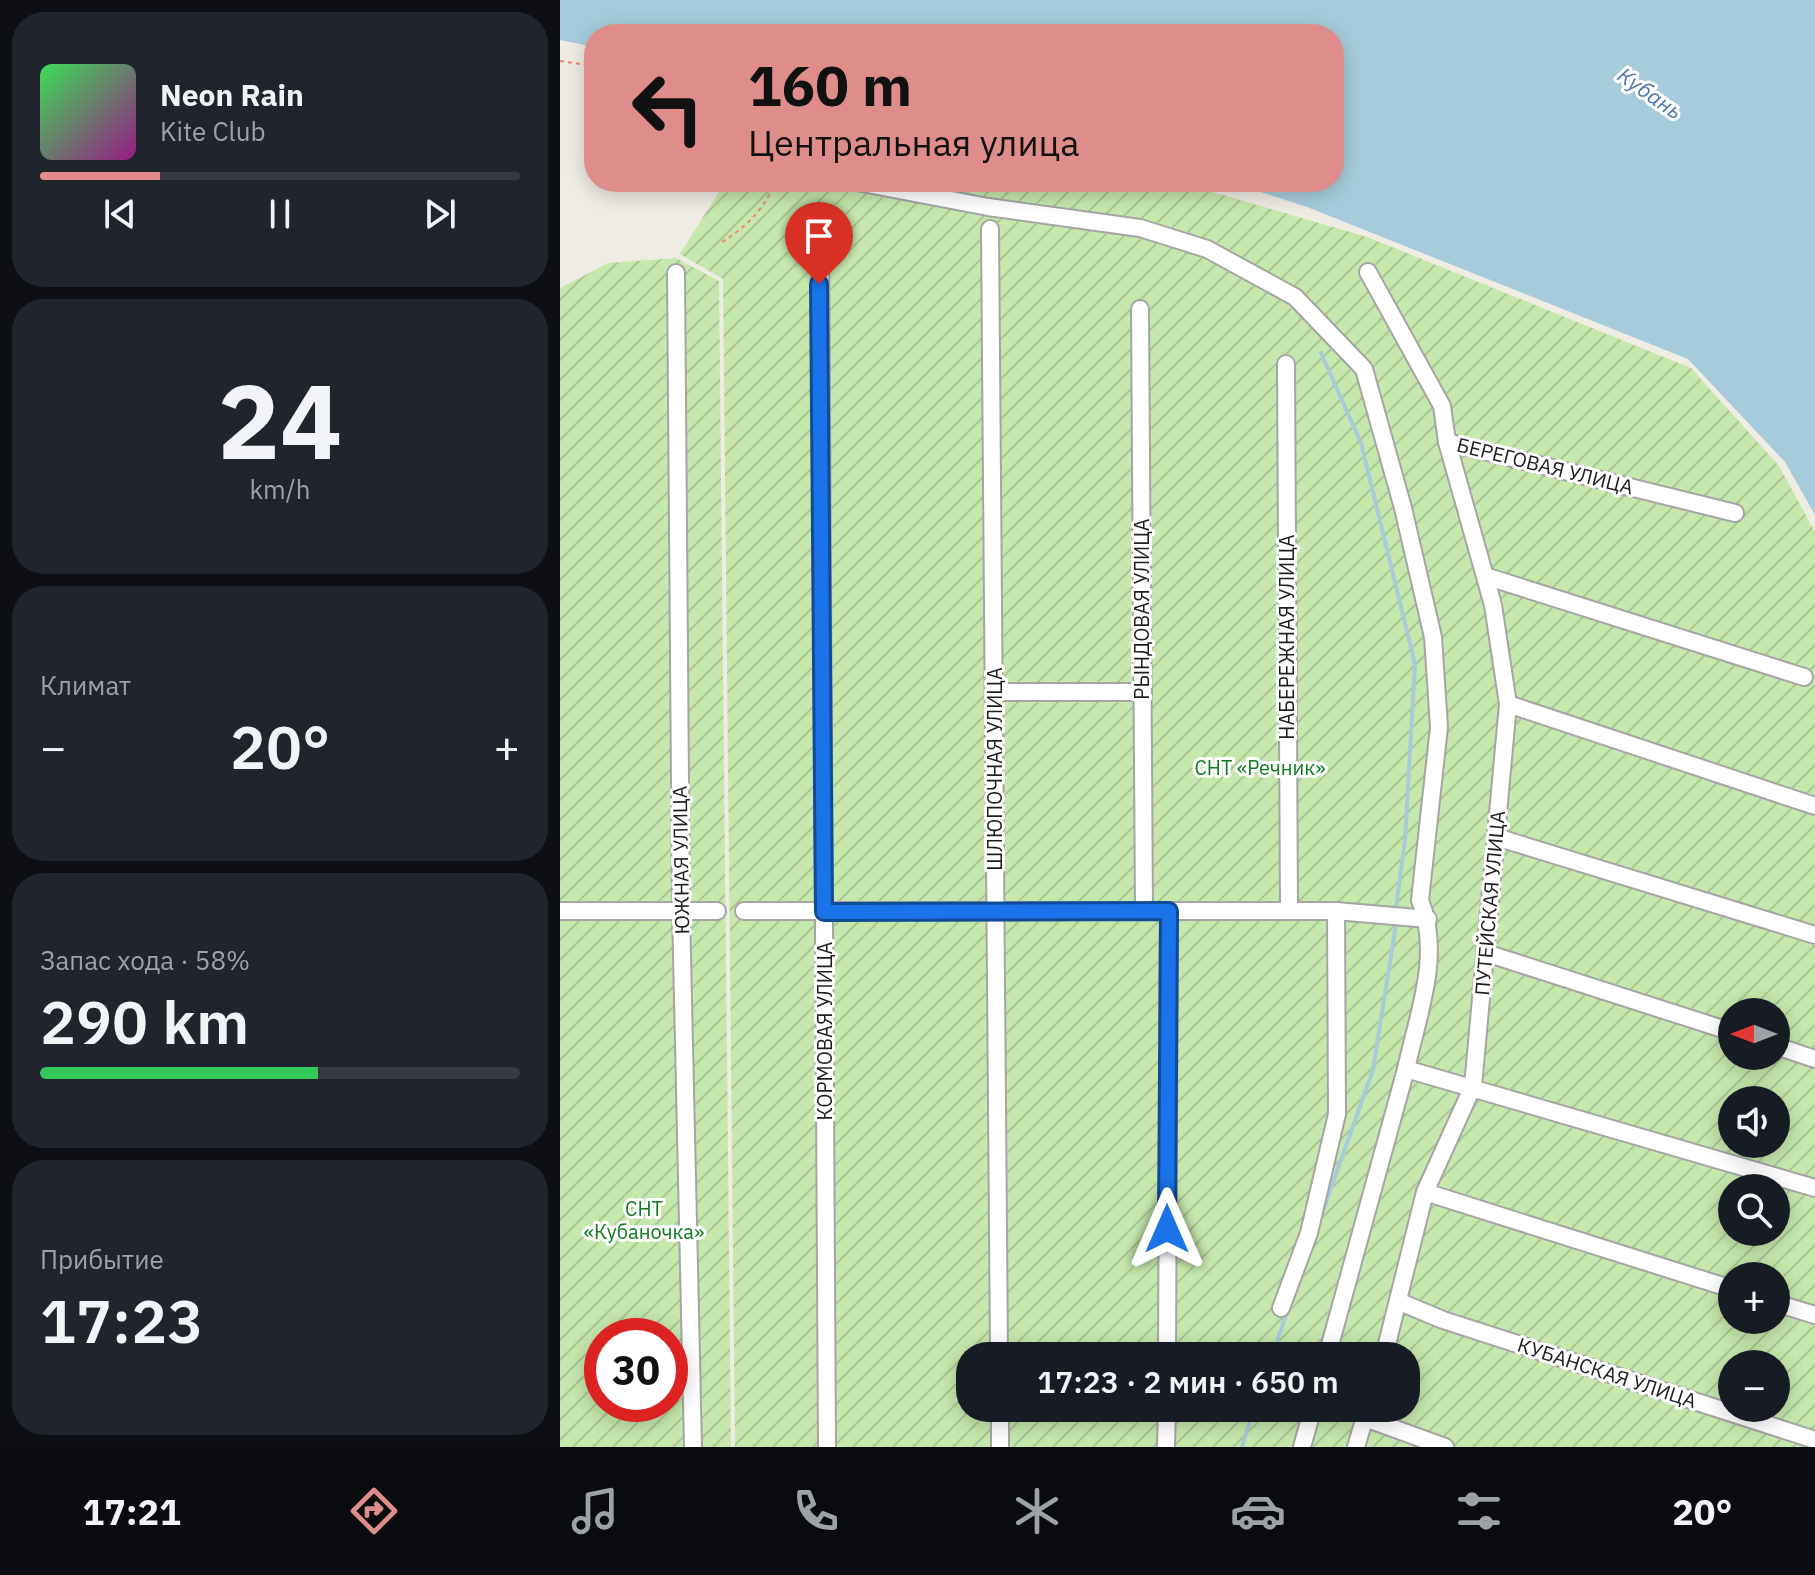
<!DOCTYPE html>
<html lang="ru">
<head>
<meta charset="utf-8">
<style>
  body { margin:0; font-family:"IBM Plex Sans",sans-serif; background:#20242c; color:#f1f3f6; height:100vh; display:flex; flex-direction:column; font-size:30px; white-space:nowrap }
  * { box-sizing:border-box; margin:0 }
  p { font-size:26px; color:#9ea1a6 }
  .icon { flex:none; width:44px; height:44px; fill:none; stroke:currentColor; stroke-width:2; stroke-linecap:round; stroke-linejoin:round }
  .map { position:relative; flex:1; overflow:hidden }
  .sheet { display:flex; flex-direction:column; gap:12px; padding:12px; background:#0d0f14; width:560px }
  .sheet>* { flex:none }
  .banner { position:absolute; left:24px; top:24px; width:760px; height:168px; border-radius:32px; box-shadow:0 4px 20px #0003; background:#de8d8a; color:#111; overflow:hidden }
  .needle { width:52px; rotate:270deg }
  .tools { position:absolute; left:1158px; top:998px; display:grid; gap:16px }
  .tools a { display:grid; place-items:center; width:72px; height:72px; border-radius:50%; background:#171b24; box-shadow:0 4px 20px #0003; font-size:40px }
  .speed { position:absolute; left:24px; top:1318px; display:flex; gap:16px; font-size:40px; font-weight:700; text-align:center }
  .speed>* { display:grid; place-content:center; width:104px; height:104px; border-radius:50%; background:#171b24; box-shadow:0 4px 20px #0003; line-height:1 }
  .speed .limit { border:12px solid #d22; background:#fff; color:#111 }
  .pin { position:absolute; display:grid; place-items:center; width:68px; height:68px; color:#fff; margin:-82px -34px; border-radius:50% 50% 50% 0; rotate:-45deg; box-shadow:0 0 8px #0007 }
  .pin .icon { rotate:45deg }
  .me { position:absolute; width:88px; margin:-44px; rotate:0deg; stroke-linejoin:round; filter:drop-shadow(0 0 6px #0008) }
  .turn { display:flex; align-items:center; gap:28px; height:168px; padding:0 32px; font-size:36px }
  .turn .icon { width:104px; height:104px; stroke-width:2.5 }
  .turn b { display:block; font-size:56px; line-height:68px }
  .big { font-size:60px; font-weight:600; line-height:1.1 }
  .sheet .card { flex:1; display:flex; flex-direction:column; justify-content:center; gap:12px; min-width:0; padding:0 28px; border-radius:32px; background:#20242c }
  .sheet .dial { align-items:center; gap:0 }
  .dial b { font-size:104px; line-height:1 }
  .song { display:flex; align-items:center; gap:24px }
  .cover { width:96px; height:96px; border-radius:12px; background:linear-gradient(135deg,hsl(130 70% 55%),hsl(310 70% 35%)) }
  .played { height:8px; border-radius:4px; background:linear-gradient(90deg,#de8d8a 25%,#363941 25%) }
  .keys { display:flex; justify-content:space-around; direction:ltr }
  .heat { display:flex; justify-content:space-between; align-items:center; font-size:44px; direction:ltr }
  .charge { height:12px; border-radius:6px; background:linear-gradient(90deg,#34c759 58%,#363941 0) }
  .trip { position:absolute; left:396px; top:1342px; width:464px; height:80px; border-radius:32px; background:#171b24; box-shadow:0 4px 20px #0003; font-weight:600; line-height:80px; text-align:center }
  .menu { display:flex; height:128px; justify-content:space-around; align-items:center; background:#090b0e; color:#9ea1a6 }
  .menu .icon { width:56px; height:56px }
  .menu .selected { color:#de8d8a }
  .menu b { font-size:36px; color:#f1f3f6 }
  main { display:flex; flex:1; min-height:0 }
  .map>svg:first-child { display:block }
</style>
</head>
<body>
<main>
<section class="sheet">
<div class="card">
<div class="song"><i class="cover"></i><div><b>Neon Rain</b><p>Kite Club</p></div></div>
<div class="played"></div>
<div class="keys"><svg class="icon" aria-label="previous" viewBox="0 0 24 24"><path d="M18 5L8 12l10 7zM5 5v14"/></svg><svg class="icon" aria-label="pause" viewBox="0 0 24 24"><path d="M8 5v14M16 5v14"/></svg><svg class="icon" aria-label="next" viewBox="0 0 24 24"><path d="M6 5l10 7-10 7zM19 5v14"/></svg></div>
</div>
<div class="card dial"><b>24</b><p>km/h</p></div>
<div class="card"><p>Климат</p>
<div class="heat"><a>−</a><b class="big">20°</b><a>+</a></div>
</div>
<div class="card"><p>Запас хода · 58%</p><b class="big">290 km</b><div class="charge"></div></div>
<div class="card"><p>Прибытие</p><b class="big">17:23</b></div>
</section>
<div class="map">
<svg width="1255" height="1447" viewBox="0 0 1255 1447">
  <defs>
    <pattern id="garden-furrows" width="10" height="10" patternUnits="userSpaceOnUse" patternTransform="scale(2)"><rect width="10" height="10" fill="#c6e8ac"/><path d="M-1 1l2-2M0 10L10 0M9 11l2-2" fill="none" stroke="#aac794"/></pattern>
  </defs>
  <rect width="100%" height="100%" fill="#efece4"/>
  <g fill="url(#garden-furrows)" fill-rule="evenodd">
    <path d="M165 182H618L807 237 1131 368 1219 466 1255 532V1447H175L163 279 120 254ZM1172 1012H1216V1056H1172ZM1172 1100H1216V1144H1172ZM1172 1188H1216V1232H1172ZM1172 1276H1216V1320H1172ZM410 1356H846V1408H410ZM1172 1364H1216V1408H1172Z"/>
    <path d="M116 258 159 281 171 1447H0V288L48 263ZM42 1336H110V1404H42Z"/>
  </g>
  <polygon fill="#a6ccdb" points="0,0 1255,0 1255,515 1225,462 1128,359 747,207 670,182 774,182 774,34 34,34 34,47 0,40"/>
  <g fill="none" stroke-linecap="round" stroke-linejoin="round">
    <g stroke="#a6ccdb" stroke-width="4">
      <polyline points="761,353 801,443 855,664 845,840 836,908"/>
      <polyline points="759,1222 813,1070 836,924"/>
      <polyline points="712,1356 728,1309"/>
      <polyline points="682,1447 694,1408"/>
    </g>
    <defs>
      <g id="minor">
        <path d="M297 182 428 207 580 228 647 249 735 297 804 369 843 508 873 637 879 727 860 900C882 955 858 1014 846 1069"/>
        <polyline points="430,229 439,1356"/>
        <polyline points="260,230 267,1447"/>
        <polyline points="808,272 882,406 887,442 1175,513"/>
        <polyline points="116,273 121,910 133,1447"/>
        <polyline points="580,309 584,909"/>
        <polyline points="726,364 729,910"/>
        <polyline points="925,576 1244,677"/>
        <polyline points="435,692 583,692"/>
        <polyline points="948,704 1255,806"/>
        <polyline points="936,837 1255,935"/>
        <polyline points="0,911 157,911"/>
        <polyline points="184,911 776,911 868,919"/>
        <polyline points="926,953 1172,1032"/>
        <polyline points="1216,1046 1255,1059"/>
        <polyline points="865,1192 1172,1289"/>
        <polyline points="840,1302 883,1320 1255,1440"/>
        <polyline points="1216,1303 1255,1315"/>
        <polyline points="721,1308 749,1233 777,1114 776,911"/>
        <polyline points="607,1356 609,911"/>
        <polyline points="767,1356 846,1069 1255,1188"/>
        <polyline points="824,1356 865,1192 913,1086 948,704 933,605 887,442"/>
        <polyline points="440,1408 440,1447"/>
        <polyline points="805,1418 885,1447"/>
        <polyline points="606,1447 607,1408"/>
        <polyline points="742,1447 753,1408"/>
        <polyline points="796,1447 807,1410"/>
      </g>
    </defs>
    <use href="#minor" stroke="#a5a5a5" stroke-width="20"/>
    <g stroke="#f6846f" stroke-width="2" stroke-dasharray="4 4" stroke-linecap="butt">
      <polyline points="0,61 34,66"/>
      <path d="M162 242C186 227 205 209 215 182"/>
    </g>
    <use href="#minor" stroke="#fff" stroke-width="16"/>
  </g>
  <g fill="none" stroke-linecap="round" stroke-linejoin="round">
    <defs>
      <polyline id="route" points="259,284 264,912 609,911 607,1229"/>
    </defs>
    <use href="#route" stroke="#114b97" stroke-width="20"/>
    <use href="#route" stroke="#1a73e8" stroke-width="14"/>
  </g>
  <g text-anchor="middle" stroke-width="6" stroke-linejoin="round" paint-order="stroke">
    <g font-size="20" fill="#1e1e1e" stroke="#fff">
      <text transform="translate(985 466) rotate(14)" y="7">БЕРЕГОВАЯ УЛИЦА</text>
      <text transform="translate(582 609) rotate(-90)" y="7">РЫНДОВАЯ УЛИЦА</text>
      <text transform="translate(727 637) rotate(-90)" y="7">НАБЕРЕЖНАЯ УЛИЦА</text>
      <text transform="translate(435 769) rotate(-90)" y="7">ШЛЮПОЧНАЯ УЛИЦА</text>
      <text transform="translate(121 860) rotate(-91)" y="7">ЮЖНАЯ УЛИЦА</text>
      <text transform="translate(930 903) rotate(-85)" y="7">ПУТЕЙСКАЯ УЛИЦА</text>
      <text transform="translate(265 1031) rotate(-90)" y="7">КОРМОВАЯ УЛИЦА</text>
      <text transform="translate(1047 1373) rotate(18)" y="7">КУБАНСКАЯ УЛИЦА</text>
    </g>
    <g font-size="20" fill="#0f7a1e" stroke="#fff">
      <text x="700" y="775">СНТ «Речник»</text>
      <text x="84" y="1216">СНТ<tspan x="84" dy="23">«Кубаночка»</tspan></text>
    </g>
    <g font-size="22" font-style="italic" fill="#4d77ab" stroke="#fff">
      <text transform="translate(1090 93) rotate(35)" y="8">Кубань</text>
    </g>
  </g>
</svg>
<div class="tools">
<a><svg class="needle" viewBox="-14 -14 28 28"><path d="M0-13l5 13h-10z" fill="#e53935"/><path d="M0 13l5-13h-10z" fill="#9ea1a6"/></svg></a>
<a><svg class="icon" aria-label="sound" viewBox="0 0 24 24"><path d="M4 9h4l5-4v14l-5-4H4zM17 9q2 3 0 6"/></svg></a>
<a><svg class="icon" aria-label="search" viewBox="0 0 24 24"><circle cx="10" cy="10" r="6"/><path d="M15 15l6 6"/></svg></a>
<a>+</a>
<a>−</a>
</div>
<div class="speed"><div class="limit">30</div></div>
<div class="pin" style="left:259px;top:284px;background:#d93025"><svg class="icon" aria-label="arrive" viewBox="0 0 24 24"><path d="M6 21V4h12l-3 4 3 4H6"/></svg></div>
<svg class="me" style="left:607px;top:1229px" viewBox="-20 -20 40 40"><path d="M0-17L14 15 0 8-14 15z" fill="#1a73e8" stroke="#fff" stroke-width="4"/></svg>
<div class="trip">17:23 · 2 мин · 650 m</div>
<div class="banner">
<div class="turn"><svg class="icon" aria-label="left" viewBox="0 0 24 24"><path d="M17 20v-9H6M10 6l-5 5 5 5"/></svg><div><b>160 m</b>Центральная улица</div></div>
</div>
</div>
</main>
<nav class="menu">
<b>17:21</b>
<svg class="icon selected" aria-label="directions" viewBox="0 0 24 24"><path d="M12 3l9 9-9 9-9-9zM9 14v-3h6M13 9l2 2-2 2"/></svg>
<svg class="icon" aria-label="music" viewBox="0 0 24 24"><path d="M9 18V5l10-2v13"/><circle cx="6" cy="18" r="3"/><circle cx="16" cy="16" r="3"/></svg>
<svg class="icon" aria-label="phone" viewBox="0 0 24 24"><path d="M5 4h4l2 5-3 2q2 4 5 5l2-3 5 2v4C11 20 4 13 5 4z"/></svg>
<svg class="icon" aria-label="climate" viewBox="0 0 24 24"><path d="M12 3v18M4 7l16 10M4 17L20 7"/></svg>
<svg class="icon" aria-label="car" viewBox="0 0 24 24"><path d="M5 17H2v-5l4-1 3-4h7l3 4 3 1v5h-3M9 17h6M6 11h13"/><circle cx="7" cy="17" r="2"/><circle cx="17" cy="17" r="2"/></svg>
<svg class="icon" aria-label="filters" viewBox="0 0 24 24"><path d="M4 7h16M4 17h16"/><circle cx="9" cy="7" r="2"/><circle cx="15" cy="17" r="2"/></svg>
<b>20°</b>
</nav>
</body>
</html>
